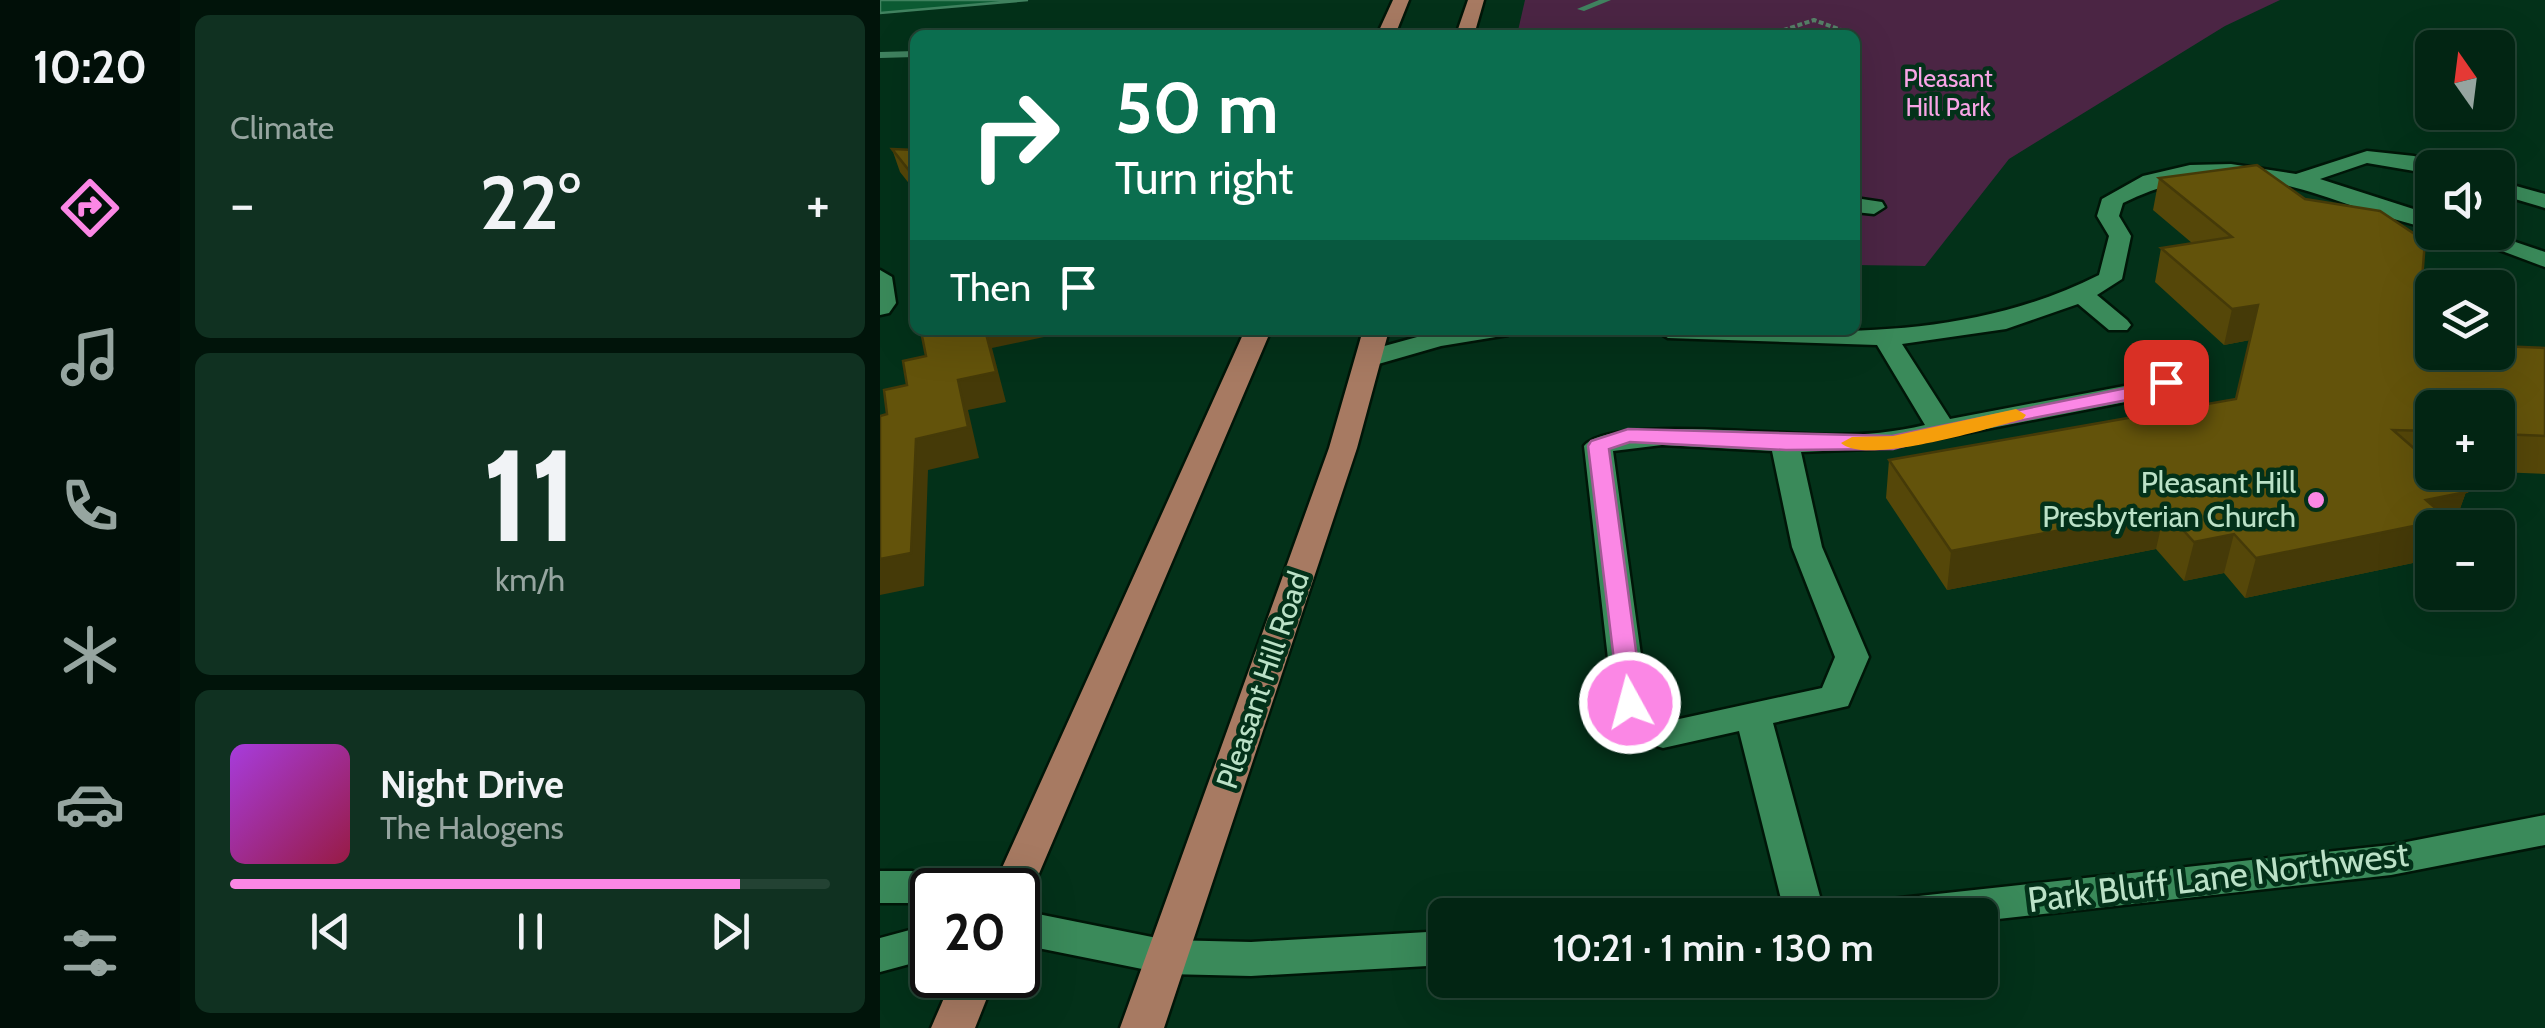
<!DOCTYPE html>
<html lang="en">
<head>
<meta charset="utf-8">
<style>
  body { margin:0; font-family:Cabin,sans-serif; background:#103121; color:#f1f3f6; height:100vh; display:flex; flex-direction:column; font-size:38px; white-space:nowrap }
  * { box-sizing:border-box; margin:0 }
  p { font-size:32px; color:#96a5a0 }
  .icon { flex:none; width:55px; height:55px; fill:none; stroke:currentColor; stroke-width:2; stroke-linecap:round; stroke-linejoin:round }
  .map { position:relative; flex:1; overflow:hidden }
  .panel { display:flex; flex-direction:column; gap:15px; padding:15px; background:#01140a; width:700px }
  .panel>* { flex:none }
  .top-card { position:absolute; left:30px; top:30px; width:950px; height:305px; border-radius:15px; box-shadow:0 10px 40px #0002,0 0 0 2px #234233; background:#0b6e4f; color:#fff; overflow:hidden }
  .needle { width:65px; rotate:346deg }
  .buttons { position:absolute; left:1535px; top:30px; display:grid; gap:20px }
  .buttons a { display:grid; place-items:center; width:100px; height:100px; border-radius:15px; background:#022513; box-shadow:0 10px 40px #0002,0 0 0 2px #234233; font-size:50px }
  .speed { position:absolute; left:30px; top:868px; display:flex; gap:20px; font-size:50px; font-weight:700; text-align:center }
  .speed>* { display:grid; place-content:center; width:130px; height:130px; border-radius:50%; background:#022513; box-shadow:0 10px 40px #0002,0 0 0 2px #234233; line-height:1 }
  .speed .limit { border:5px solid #111; border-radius:15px; background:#fff; color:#111 }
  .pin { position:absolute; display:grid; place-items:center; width:85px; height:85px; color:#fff; margin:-42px; border-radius:20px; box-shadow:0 5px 15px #0006 }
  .me { position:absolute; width:110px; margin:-55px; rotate:353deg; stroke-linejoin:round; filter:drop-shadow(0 0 8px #0008) }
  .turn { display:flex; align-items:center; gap:35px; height:210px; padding:0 40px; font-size:45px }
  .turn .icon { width:130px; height:130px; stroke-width:2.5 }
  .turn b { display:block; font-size:70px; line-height:85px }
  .then { display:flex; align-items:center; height:95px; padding:0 40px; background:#0003; gap:20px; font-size:38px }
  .big { font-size:75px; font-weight:600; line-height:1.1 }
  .panel .widget { flex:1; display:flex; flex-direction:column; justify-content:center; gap:15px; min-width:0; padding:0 35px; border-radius:15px; background:#103121 }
  .panel .dial { align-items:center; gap:0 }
  .dial b { font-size:130px; line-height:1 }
  .song { display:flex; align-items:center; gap:30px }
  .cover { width:120px; height:120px; border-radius:15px; background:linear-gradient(135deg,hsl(280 70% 55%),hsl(340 70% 35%)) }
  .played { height:10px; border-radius:5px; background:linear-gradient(90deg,#fb87e5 85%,#234233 85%) }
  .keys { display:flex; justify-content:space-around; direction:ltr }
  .heat { display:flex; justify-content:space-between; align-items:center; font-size:55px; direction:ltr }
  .trip { position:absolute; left:548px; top:898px; width:570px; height:100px; border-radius:15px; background:#022513; box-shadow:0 10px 40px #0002,0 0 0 2px #234233; font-weight:600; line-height:100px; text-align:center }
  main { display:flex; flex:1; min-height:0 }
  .tab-bar { display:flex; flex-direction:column; width:180px; justify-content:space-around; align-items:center; background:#010f08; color:#96a5a0 }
  .tab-bar .icon { width:70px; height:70px }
  .tab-bar .active { color:#fb87e5 }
  .tab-bar b { font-size:45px; color:#f1f3f6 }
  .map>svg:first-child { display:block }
</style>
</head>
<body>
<main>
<nav class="tab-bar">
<b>10:20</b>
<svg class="icon active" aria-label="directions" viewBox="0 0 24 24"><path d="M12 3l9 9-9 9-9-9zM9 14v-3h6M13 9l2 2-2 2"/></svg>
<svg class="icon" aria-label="music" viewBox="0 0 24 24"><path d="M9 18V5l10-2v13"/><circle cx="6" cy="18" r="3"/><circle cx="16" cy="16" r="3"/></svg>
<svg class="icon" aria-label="phone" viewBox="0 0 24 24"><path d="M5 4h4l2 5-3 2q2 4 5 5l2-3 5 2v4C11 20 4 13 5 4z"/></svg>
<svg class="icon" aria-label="climate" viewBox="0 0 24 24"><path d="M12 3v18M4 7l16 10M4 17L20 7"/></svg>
<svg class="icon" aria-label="car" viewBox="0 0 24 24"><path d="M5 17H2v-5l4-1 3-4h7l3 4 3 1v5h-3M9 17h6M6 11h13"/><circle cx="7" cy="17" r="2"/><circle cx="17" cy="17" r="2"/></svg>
<svg class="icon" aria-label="filters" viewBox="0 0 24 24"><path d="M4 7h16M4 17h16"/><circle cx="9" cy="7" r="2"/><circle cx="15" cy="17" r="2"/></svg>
</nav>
<section class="panel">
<div class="widget"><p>Climate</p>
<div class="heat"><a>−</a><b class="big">22°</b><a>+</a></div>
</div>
<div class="widget dial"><b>11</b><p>km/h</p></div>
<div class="widget">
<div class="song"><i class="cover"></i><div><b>Night Drive</b><p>The Halogens</p></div></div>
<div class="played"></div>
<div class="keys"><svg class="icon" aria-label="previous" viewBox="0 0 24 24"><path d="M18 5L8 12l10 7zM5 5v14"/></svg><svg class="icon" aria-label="pause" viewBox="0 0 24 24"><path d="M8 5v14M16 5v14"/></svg><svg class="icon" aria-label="next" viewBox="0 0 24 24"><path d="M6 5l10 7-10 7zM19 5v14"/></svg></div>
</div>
</section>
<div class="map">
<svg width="1665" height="1028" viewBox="0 0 1665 1028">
  <rect width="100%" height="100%" fill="#033119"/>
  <polygon fill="#4b2544" points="645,0 1400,0 1345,26 1129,159 1045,266 975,265 975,35 637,35"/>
  <polygon fill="#0b5a32" stroke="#40825f" stroke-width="2.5" points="0,0 148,0 0,13"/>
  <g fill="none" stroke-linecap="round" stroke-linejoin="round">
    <g fill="#40825f" fill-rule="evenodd">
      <polygon points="719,0 731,0 704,11 697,9"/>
      <polygon points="35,51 35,57 0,58 0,52"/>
    </g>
    <defs>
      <g id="service">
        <path d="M1487 151 1534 156 1564 168H1552V174L1487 163 1440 179 1552 215V229C1436 203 1365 143 1243 203L1239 216 1251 236 1242 279 1217 295 1247 320 1251 325 1247 330H1229L1198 304 1126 329 1022 344 1070 419 1255 384 1271 379 1257 357 1270 349 1279 352 1299 382 1295 388 1261 399 1009 448 921 452 942 547 989 657 968 706 893 723 945 915H905L859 731 783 748 770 744 733 703 704 446C727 415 909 436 954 435 984 435 1016 432 1045 425L997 345 788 338 775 330C932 330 1075 347 1219 275L1229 236 1217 216 1222 199 1263 176 1310 165 1351 164 1416 174ZM782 445 892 451 912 547 955 657 942 688 790 721 767 699 733 451Z"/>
        <polygon points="1618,181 1665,194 1665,208 1618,194"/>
        <polygon points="975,198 1002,202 1005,207 994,214 975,212"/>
        <polygon points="1571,232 1606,232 1665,252 1665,267"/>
        <polygon points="632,330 628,335 561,346 488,367 475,359 479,353 559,331"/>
      </g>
      <g id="minor">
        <polygon points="0,270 12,277 16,303 9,313 0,315"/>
        <polygon points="1665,815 1665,845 1511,875 1100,921 1100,915 991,915 997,903 1011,899 1511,845"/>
        <polygon points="0,871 32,871 69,890 52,890 52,912 28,903 0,903"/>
        <polygon points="138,910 287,940 371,942 565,931 565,965 371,976 287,974 138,944"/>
        <polygon points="52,924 52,958 0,972 0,938"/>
      </g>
      <g id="trunk">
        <polygon points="513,0 529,0 515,35 497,35"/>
        <polygon points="588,0 604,0 594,35 576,35"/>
        <polygon points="365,330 391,330 152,890 146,901 138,904 138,890 112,890"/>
        <polygon points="483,330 509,330 477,448 284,1028 240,1028 449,448"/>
        <polygon points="74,975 116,975 95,1028 51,1028"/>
      </g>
    </defs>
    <use href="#service" stroke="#001608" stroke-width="5"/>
    <use href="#minor" stroke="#001608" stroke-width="5"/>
    <use href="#trunk" stroke="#001608" stroke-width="5"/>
    <polyline stroke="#568168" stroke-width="4" stroke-dasharray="5 2.5" stroke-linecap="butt" points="889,35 934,20 961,30"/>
    <use href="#service" fill="#3a8a5a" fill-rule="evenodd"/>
    <use href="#minor" fill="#3a8a5a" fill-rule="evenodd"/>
    <use href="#trunk" fill="#a77a62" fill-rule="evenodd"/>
  </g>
  <g fill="#554709">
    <polygon points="12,149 35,150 35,191 20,172"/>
    <polygon points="1279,178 1537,343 1665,348 1665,474 1618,472 1618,408 1552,408 1552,472 1586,492 1573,528 1552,528 1552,559 1365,598 1344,573 1304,581 1276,549 1067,590 1006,498 1009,460 1356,399 1370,340 1344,345 1275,282 1281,248 1312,243 1273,210"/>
  </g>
  <g fill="#453a08">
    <polygon points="1378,305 1370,340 1344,345 1352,309"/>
    <polygon points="105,330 192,331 112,348 126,402 88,410 99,458 48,470 44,586 0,595 0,559 36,439 78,380"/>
    <polygon points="1586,492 1573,528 1552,528 1552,559 1365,598 1376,558 1546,500"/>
    <polygon points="1285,510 1276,549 1067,590 1071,551"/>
    <polygon points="1354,534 1344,573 1304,581 1314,542"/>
  </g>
  <g fill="#63530b" stroke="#453a08" stroke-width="2.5">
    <polygon points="12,149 35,150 35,178"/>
    <polygon points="1377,165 1425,199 1500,211 1545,241 1537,343 1552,344 1552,352 1618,352 1618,346 1665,348 1665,436 1618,434 1618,408 1552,408 1552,431 1513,430 1552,464 1552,472 1563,472 1586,492 1546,500 1568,519 1376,558 1354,534 1314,542 1285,510 1071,551 1009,460 1356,399 1378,305 1352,309 1281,248 1352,237 1279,178"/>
    <polygon points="68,330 105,330 116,372 78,380 88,427 36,439 31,553 0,559 0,416 7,414 4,390 27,385 23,361 46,356 42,336"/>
  </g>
  <polygon fill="#fb87e5" stroke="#a35895" stroke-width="2.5" points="1286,376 1296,382 1268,396 1065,435 1013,449 906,450 750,442 729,449 763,703 750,713 740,710 708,446 711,441 748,429 1012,436 1256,386"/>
  <path fill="#f59e0b" d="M1136 409 1146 415 1143 419C1110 428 985 466 961 443L972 437 1013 436Z"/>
  <circle fill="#fb87e5" stroke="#033119" stroke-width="4" cx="1436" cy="500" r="10"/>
  <g text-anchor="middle" stroke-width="9" stroke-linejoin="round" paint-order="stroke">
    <g font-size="25" fill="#f8a5e6" stroke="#033119">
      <text x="1068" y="87">Pleasant<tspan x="1068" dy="29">Hill Park</tspan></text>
    </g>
    <g font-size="30" fill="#bbe1c7" stroke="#033119" text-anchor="end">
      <text x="1416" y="493">Pleasant Hill<tspan x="1416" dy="34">Presbyterian Church</tspan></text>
    </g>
    <g font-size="30" fill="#bbe1c7" stroke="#033119">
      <text transform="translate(383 680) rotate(-71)" y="10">Pleasant Hill Road</text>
    </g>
    <g font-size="35" fill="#bbe1c7" stroke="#033119">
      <text transform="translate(1338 877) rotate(-7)" y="12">Park Bluff Lane Northwest</text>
    </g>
  </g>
</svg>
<div class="buttons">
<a><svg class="needle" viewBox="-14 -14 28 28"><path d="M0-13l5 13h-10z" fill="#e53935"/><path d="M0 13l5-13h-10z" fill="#96a5a0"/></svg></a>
<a><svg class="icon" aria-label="sound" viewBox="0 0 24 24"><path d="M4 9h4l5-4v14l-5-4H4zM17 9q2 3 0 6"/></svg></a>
<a><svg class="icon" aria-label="layers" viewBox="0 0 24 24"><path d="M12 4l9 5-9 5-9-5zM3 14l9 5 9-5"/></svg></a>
<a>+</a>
<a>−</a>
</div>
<div class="speed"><div class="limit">20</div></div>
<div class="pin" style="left:1286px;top:382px;background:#d93025"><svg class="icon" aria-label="arrive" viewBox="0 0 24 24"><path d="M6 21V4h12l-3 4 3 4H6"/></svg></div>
<svg class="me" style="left:750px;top:703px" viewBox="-20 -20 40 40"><circle r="17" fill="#fb87e5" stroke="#fff" stroke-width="3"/><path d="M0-11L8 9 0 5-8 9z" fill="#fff"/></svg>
<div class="trip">10:21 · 1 min · 130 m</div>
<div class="top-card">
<div class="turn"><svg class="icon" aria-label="right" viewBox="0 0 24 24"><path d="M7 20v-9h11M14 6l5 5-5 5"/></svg><div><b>50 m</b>Turn right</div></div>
<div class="then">Then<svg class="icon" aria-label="arrive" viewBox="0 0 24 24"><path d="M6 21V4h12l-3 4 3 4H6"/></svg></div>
</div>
</div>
</main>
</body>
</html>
